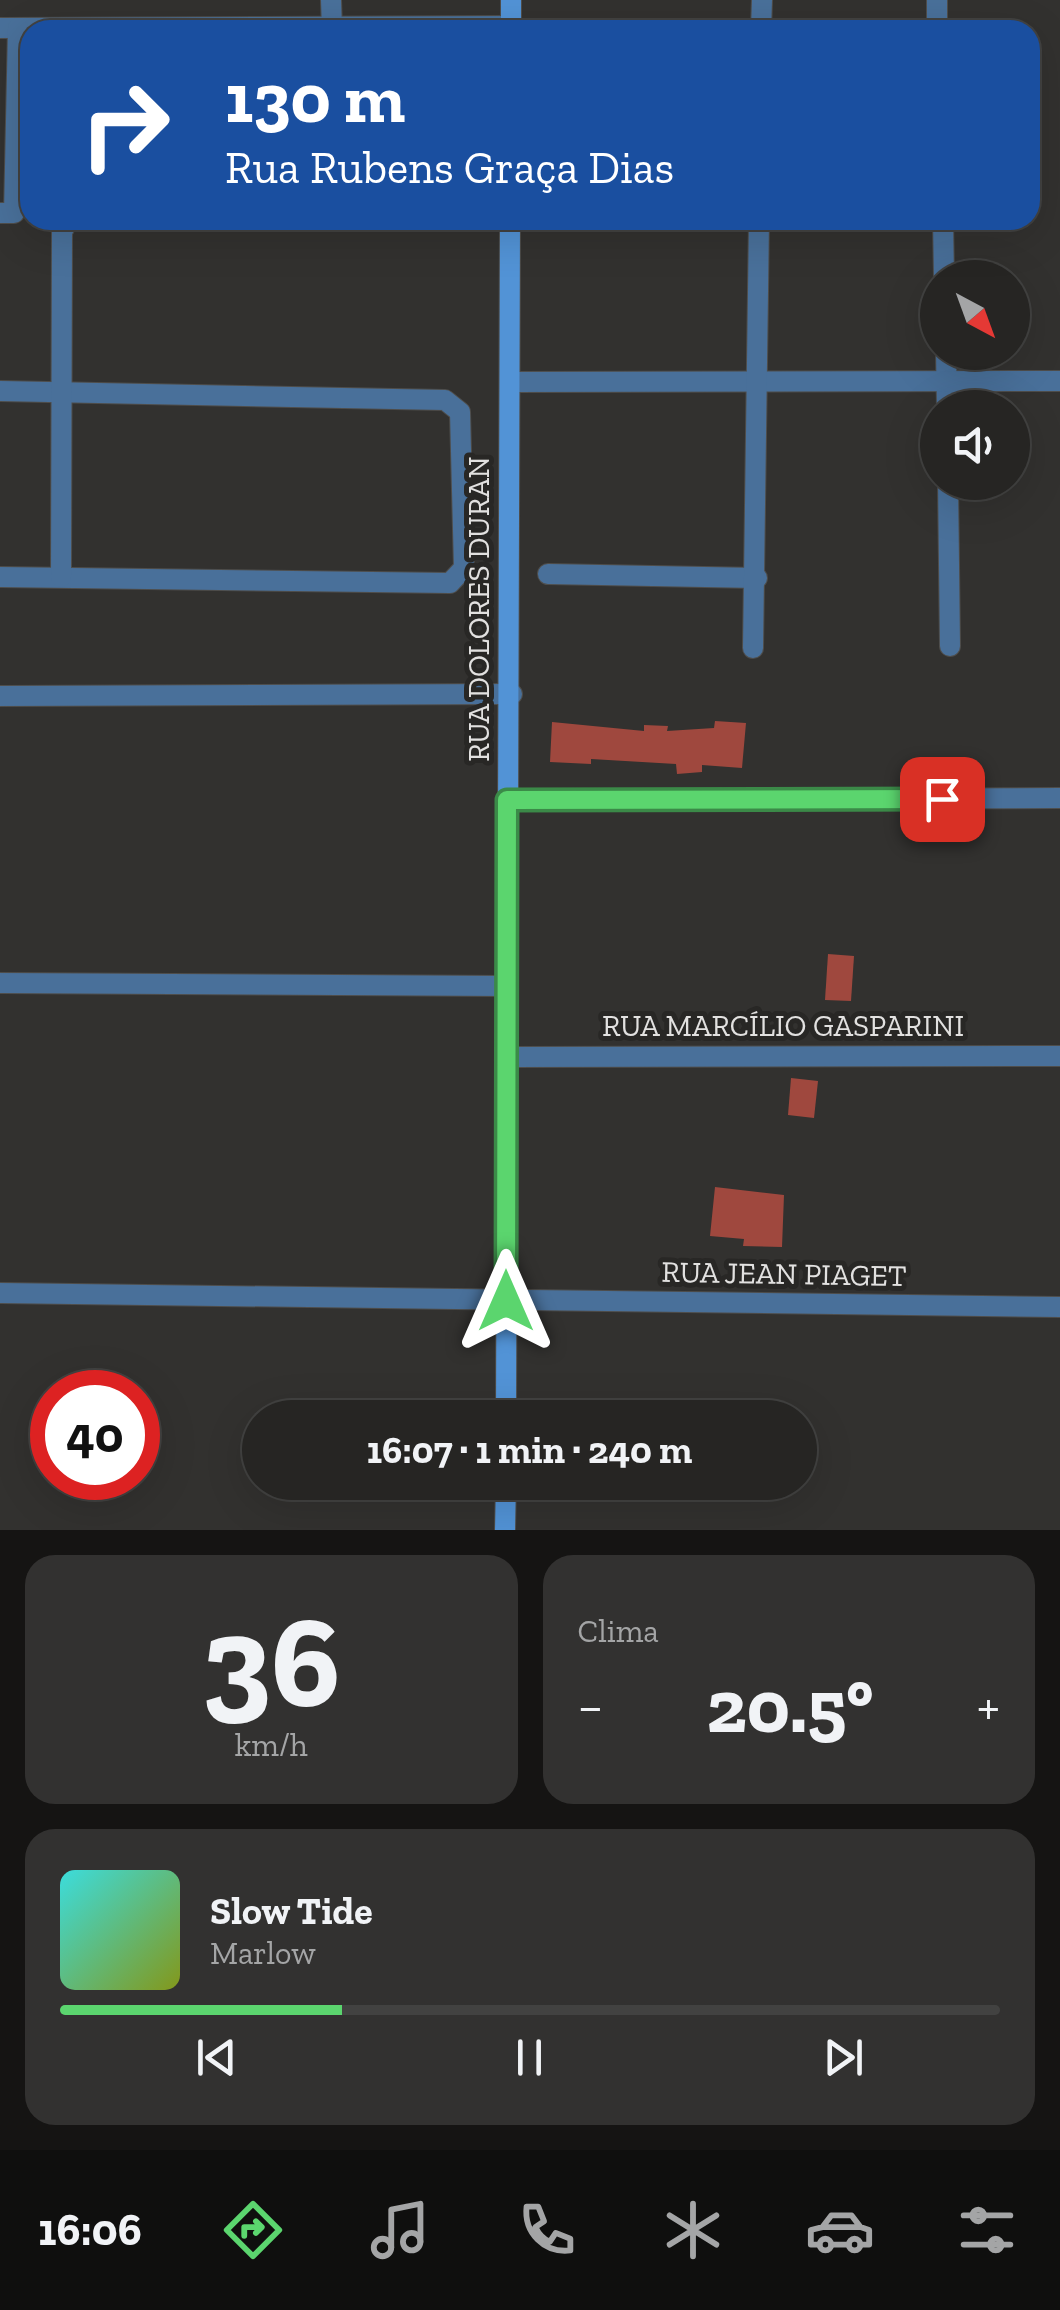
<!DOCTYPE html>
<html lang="pt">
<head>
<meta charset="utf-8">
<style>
  body { margin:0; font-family:"Zilla Slab",serif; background:#323130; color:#f1f3f6; height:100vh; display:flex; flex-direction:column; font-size:38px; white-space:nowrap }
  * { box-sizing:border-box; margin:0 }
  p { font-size:32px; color:#a4a5a6 }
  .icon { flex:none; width:55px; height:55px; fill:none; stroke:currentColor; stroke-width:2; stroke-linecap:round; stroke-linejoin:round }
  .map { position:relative; height:1530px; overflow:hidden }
  .drawer { display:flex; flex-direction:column; gap:25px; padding:25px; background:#151413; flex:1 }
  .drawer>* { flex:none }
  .banner { position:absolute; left:20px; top:20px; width:1020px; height:210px; border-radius:30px; box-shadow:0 10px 40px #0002,0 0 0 2px #424241; background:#1a4fa0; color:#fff; overflow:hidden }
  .needle { width:65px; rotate:139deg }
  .tools { position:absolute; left:920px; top:260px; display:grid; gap:20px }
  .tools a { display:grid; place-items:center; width:110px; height:110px; border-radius:50%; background:#262523; box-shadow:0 10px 40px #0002,0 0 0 2px #424241; font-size:50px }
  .speed { position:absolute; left:30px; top:1370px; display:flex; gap:20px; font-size:50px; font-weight:700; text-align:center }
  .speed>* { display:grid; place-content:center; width:130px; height:130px; border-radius:50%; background:#262523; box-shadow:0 10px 40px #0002,0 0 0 2px #424241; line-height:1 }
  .speed .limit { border:15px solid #d22; background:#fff; color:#111 }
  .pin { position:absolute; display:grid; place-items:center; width:85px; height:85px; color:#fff; margin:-42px; border-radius:20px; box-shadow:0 5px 15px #0006 }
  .me { position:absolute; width:110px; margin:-55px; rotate:0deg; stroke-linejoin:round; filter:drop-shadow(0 0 8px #0008) }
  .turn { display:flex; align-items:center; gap:35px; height:210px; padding:0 40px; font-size:45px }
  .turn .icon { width:130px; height:130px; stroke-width:2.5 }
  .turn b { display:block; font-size:70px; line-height:85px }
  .big { font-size:75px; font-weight:700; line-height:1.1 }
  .drawer .card { flex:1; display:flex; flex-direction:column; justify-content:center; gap:15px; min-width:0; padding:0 35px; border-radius:30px; background:#323130 }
  .drawer .dial { align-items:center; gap:0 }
  .dial b { font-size:130px; line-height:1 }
  .song { display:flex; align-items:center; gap:30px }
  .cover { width:120px; height:120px; border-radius:15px; background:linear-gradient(135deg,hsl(180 70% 55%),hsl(70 70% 35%)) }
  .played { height:10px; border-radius:5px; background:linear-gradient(90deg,#5bd56e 30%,#424241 30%) }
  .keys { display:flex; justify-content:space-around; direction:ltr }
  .heat { display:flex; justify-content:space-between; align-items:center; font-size:55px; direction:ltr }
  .drawer .tiles { flex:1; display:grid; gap:25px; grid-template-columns:1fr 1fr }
  .card:last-child { grid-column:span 2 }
  .trip { position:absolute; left:242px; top:1400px; width:575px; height:100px; border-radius:50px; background:#262523; box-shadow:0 10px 40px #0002,0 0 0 2px #424241; font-weight:700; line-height:100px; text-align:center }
  .dock { display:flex; height:160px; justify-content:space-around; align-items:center; background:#0f0f0e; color:#a4a5a6 }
  .dock .icon { width:70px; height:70px }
  .dock .selected { color:#5bd56e }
  .dock b { font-size:45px; color:#f1f3f6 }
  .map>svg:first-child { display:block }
</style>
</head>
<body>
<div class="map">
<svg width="1060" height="1530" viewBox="0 0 1060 1530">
  <rect width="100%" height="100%" fill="#32312f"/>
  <g fill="#9f483e">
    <polygon points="715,721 746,723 742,768 702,765 702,772 677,774 676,764 591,759 591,764 550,762 552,722 644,731 644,725 668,726 667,731 714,728"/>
    <polygon points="828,954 854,956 851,1001 825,1000"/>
    <polygon points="791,1078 818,1081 814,1118 788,1115"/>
    <polygon points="715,1187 784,1195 782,1247 743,1246 744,1239 710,1236"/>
  </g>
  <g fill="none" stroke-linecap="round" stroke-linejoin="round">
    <defs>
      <g id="street">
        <polyline points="331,0 332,29"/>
        <polyline points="937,0 937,30"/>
        <polyline points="0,28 511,26"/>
        <polyline points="761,30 762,0"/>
        <polyline points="0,213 14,213 18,28"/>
        <polyline points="943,220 944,278"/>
        <polyline points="946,352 947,408"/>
        <polyline points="510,382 1060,381"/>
        <polyline points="0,391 445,400 460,412 464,568 450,583 0,577"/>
        <polyline points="948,482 950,646"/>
        <polyline points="548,574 757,578"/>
        <polyline points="61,577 62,232 68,220"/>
        <polyline points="753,648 759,220"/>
        <polyline points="0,696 512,694"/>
        <polyline points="507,800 1060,798"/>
        <polyline points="0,983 507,986"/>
        <polyline points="507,1057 1060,1056"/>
        <polyline points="0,1293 1060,1307"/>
      </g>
      <g id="secondary">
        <polyline points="511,0 511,30"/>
        <path d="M506 1418C507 1018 510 619 510 220"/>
        <polyline points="505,1530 506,1482"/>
      </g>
    </defs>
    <use href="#street" stroke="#4e4d4b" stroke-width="22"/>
    <use href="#secondary" stroke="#4e4d4b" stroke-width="22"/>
    <use href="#street" stroke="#49709a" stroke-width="20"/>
    <use href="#secondary" stroke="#5293d6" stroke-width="20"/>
  </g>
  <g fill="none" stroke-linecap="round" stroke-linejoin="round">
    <defs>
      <polyline id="route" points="506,1301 507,800 942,799"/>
    </defs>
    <use href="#route" stroke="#3b8a48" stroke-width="25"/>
    <use href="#route" stroke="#5bd56e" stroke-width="18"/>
  </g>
  <g text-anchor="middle" stroke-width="10" stroke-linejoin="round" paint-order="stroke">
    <g font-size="30" fill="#e2e1e0" stroke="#282725">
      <text transform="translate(479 609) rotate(-90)" y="10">RUA DOLORES DURAN</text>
      <text x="783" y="1036">RUA MARCÍLIO GASPARINI</text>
      <text transform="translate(784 1274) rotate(1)" y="10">RUA JEAN PIAGET</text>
    </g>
  </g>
</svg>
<div class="tools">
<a><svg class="needle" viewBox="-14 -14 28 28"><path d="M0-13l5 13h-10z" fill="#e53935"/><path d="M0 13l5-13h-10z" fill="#a4a5a6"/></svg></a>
<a><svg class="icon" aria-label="sound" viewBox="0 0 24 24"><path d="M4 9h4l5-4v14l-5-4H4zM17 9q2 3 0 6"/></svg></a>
</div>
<div class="speed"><div class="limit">40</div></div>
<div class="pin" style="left:942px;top:799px;background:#d93025"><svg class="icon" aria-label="arrive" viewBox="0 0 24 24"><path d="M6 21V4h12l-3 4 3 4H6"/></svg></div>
<svg class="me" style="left:506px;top:1301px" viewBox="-20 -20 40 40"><path d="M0-17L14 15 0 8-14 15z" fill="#5bd56e" stroke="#fff" stroke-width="4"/></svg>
<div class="trip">16:07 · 1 min · 240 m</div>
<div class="banner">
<div class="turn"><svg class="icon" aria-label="right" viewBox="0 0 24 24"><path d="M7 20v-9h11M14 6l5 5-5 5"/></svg><div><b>130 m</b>Rua Rubens Graça Dias</div></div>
</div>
</div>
<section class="drawer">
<div class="tiles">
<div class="card dial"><b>36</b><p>km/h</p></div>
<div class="card"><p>Clima</p>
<div class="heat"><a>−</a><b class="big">20.5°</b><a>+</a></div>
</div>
<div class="card">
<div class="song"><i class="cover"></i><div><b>Slow Tide</b><p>Marlow</p></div></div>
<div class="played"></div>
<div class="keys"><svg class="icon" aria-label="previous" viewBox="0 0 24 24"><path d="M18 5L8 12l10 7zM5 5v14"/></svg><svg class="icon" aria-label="pause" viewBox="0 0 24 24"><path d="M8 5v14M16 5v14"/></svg><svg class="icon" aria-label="next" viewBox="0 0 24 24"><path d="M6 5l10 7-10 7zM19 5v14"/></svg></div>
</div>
</div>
</section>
<nav class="dock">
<b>16:06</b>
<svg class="icon selected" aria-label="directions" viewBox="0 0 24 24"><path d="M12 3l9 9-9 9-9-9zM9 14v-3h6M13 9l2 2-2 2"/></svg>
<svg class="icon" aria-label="music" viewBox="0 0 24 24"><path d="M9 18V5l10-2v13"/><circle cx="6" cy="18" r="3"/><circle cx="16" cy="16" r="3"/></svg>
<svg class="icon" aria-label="phone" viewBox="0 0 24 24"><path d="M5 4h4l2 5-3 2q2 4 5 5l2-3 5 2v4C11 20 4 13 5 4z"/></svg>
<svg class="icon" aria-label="climate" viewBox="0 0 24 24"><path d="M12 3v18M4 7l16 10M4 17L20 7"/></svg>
<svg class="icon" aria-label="car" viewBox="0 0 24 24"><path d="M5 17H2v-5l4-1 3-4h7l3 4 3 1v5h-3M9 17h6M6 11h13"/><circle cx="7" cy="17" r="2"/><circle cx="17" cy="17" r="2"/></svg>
<svg class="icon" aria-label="filters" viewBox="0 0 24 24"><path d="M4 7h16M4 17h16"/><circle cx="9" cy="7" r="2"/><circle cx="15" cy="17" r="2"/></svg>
</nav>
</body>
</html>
